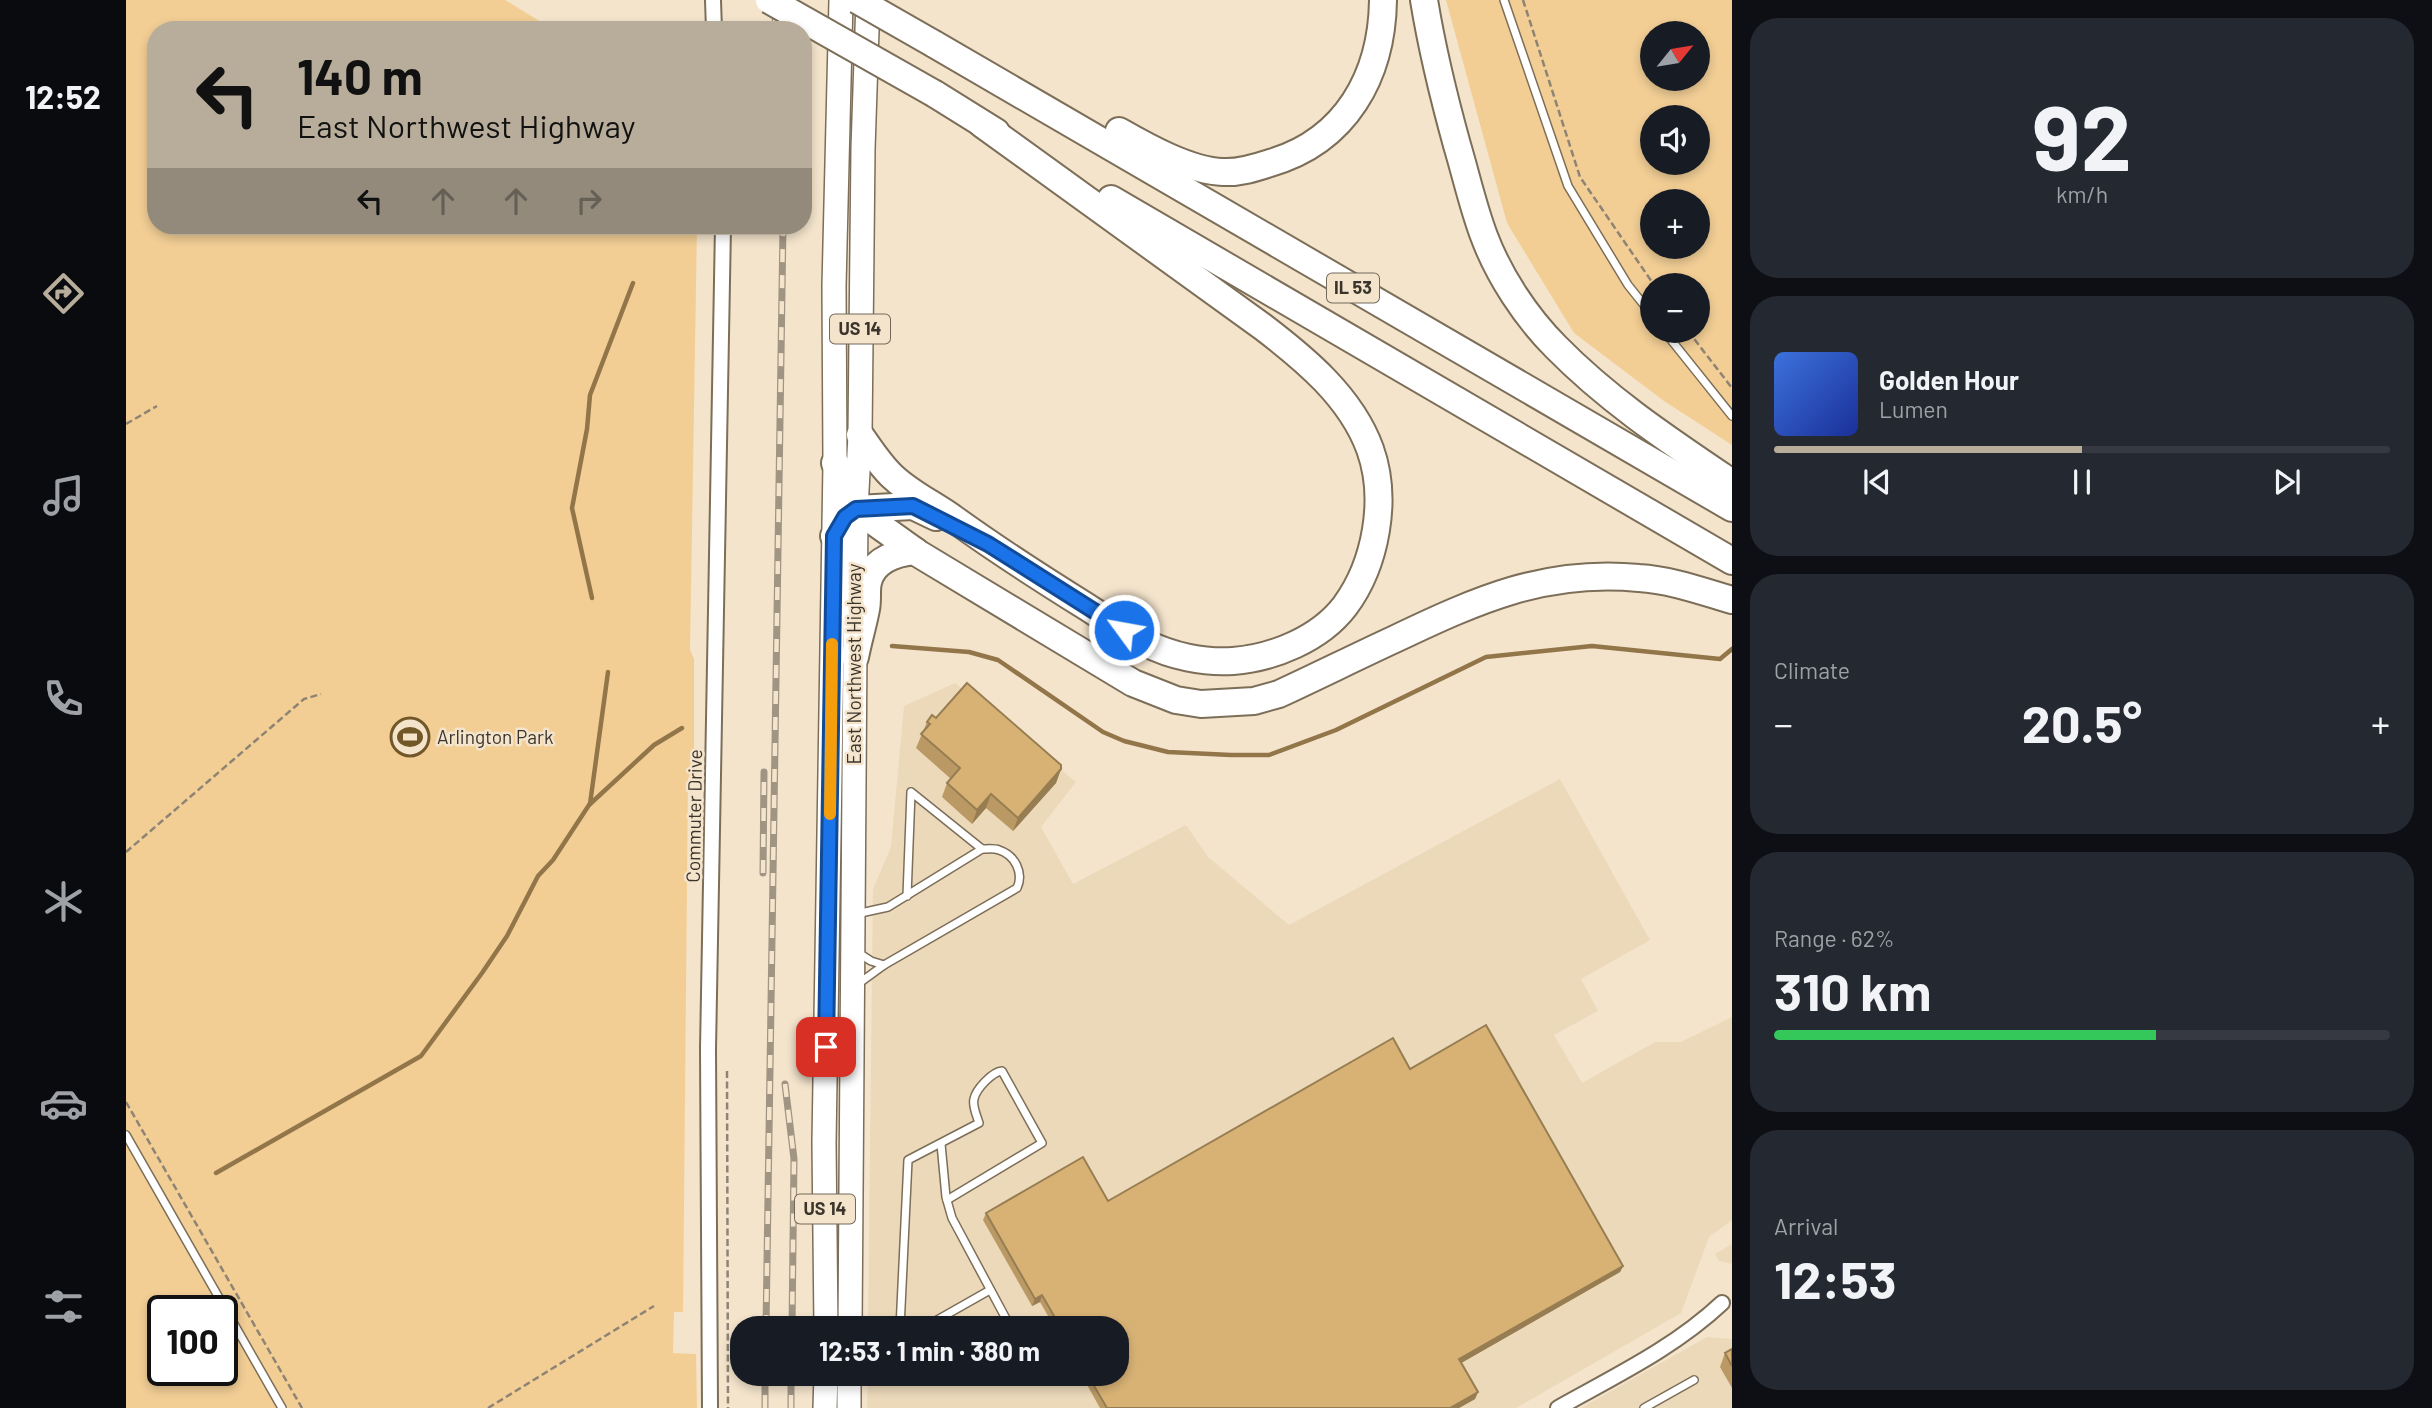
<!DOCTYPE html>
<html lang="en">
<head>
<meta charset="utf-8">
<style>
  body { margin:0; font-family:Barlow,sans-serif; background:#242831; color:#f1f3f6; height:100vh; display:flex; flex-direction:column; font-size:26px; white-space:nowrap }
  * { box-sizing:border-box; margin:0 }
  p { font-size:23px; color:#9ea1a6 }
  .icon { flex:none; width:38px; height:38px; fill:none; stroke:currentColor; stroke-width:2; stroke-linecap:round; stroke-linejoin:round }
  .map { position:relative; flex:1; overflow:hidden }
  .details { display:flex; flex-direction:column; gap:18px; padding:18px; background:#0d0f14; width:700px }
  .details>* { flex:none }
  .banner { position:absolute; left:21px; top:21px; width:665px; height:214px; border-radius:28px; box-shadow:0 4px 10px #0003; background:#b8ad9a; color:#111; overflow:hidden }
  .needle { width:46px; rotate:60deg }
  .buttons { position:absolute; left:1514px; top:21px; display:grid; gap:14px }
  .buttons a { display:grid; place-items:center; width:70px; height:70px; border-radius:50%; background:#171b24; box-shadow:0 4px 10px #0003; font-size:35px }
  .speed { position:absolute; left:21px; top:1295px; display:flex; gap:14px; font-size:35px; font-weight:700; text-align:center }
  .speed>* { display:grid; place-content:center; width:91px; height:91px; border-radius:50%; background:#171b24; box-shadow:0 4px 10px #0003; line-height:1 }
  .speed .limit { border:4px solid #111; border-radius:10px; background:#fff; color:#111 }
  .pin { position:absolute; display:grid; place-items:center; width:60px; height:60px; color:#fff; margin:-30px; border-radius:14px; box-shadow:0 4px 10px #0006 }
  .me { position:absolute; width:77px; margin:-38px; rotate:302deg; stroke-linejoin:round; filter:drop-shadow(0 0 5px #0008) }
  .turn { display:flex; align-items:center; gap:24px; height:147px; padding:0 35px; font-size:32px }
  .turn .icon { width:91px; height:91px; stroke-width:2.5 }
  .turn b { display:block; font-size:49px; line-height:60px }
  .lanes { display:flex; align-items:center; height:66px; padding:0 35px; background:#0003; justify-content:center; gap:35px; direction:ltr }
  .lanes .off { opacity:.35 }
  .big { font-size:52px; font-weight:700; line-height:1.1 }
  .details .tile { flex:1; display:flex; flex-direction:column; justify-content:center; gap:10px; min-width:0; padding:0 24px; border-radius:28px; background:#242831 }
  .details .dial { align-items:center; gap:0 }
  .dial b { font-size:91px; line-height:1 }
  .song { display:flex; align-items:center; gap:21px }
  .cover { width:84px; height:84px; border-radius:10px; background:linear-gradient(135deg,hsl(220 70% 55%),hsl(230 70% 35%)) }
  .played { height:7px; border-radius:4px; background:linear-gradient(90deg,#b8ad9a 50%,#363941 50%) }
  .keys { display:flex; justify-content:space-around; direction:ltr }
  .heat { display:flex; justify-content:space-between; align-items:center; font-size:38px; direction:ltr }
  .charge { height:10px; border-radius:5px; background:linear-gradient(90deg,#34c759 62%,#363941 0) }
  .trip { position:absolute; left:604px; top:1316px; width:399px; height:70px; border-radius:28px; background:#171b24; box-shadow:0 4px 10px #0003; font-weight:700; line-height:70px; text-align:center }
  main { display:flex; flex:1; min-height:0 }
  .menu { display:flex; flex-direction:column; width:126px; justify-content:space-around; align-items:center; background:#090b0e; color:#9ea1a6 }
  .menu .icon { width:49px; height:49px }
  .menu .current { color:#b8ad9a }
  .menu b { font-size:32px; color:#f1f3f6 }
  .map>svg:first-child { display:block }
</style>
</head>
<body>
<main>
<nav class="menu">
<b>12:52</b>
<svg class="icon current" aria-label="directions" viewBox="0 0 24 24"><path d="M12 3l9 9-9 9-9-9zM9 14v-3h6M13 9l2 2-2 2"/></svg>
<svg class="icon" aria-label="music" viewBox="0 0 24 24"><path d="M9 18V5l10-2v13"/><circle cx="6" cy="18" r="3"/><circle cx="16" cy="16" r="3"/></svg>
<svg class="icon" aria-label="phone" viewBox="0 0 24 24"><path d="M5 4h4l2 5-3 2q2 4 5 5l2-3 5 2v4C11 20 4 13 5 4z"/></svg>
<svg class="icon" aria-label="climate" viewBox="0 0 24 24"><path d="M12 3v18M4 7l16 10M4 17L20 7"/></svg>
<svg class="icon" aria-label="car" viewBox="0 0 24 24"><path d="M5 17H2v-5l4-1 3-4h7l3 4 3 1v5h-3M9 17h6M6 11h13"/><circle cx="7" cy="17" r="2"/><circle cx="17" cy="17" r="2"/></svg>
<svg class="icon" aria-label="filters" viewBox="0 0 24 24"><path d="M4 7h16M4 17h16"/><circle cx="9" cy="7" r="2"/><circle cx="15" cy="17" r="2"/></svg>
</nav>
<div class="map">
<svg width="1606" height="1408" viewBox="0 0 1606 1408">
  <rect width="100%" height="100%" fill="#f4e4cc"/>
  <g fill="#ecd9ba">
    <polygon points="829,683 950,782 915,827 947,884 1060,825 1082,857 1163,925 1434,779 1524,940 1455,979 1472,1011 1428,1035 1456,1083 1529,1042 1555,1042 1606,1017 1606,1220 1583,1237 1555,1313 1390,1408 741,1408 742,1374 990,1374 990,1328 742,1328 747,889 765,847 778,706"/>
    <polygon points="1606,1244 1606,1264 1593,1261 1589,1254"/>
    <polygon points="1581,1337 1606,1339 1606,1408 1455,1408"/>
  </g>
  <g fill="#f2ce95" fill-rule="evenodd">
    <path d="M0 0H379L428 30H30V226H571L564 650 568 659V772L562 778 557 1312H548L547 1353 570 1354 571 1408H0ZM37 1311H96V1370H37Z"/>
    <path d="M1320 0H1606V445L1538 401 1448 333 1381 223ZM1526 33H1572V79H1526ZM1526 117H1572V163H1526ZM1526 201H1572V247H1526ZM1526 285H1572V331H1526Z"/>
  </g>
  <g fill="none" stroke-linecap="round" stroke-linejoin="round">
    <g stroke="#927649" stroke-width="4.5">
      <polyline points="466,598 446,508 461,429 464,395 507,283"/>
      <polyline points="766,646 843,652 872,660 977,732 998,741 1042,752 1105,755 1143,755 1210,730 1360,657 1466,646 1594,659 1606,649"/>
      <polyline points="464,804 482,672"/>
      <polyline points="90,1173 295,1056 356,973 381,936 412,876 427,860 463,805 528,745 556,728"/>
    </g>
    <defs>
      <g id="lane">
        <polyline points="1378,0 1442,186 1502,285 1526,315"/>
        <polyline points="1538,331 1606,416"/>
        <polyline points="730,914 762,907 856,849 785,792 781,896"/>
        <polyline points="731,952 745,961 758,965"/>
        <path d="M732 984 758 965 891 888C898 873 889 855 873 850 868 848 861 849 856 849"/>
        <polyline points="0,1135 156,1408"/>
        <polyline points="815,1144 820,1197 826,1218 885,1328"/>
        <path d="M774 1328 782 1160 853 1123C851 1116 846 1106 848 1099 850 1089 866 1072 876 1071L916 1143 821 1200"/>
        <polyline points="797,1328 864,1290"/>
        <polyline points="1518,1408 1568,1380"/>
      </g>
      <g id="street">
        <polyline points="587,0 588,30"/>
        <polyline points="584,1408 582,1049 597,226"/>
        <path d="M1432 1408C1489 1376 1548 1348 1596 1303"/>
      </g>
      <g id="primary">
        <polyline points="700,1328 698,1143 709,463 708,286 715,0"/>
        <polyline points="724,1328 730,509 734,435 737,149 742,0"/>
        <polyline points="699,1408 700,1374"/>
        <polyline points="723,1408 723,1374"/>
      </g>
      <g id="highway">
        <path d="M1298 0C1306 49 1318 98 1331 145 1340 175 1347 207 1358 236 1373 276 1400 317 1430 347 1483 401 1544 441 1606 483"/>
        <polyline points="808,44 1606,508"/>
        <polyline points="809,94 870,132"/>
        <path d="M993 131C1021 147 1064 171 1097 172 1113 173 1129 168 1144 163 1220 141 1256 76 1257 0"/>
        <polyline points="985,199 1606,561"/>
        <path d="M734 435C744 449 754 465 767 477 785 494 809 505 828 519 871 550 916 579 961 607 980 619 999 633 1020 643 1045 656 1078 663 1107 661 1147 658 1194 639 1219 606 1250 564 1262 499 1244 449 1225 397 1179 359 1137 327L856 124"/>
        <path d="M709 463 730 509 793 554 1007 683 1050 700 1075 704 1128 701 1153 694C1192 676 1230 657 1269 639 1351 600 1419 569 1513 578 1545 580 1575 591 1606 600"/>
        <polyline points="708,536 719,517 730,509 787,506 810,517"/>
        <path d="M729 657C732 641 737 625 740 609 742 600 740 590 742 582 747 560 769 553 789 551"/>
      </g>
    </defs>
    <use href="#lane" stroke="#7c6e58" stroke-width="10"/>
    <use href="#street" stroke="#7c6e58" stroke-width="18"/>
    <use href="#primary" stroke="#7c6e58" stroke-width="26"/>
    <use href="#highway" stroke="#7c6e58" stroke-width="30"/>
    <g stroke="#8f8474" stroke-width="2.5" stroke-dasharray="7 3.5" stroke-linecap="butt">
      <polyline points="1397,0 1454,177 1528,285"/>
      <polyline points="1562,331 1606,388"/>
      <polyline points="0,424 31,406"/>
      <polyline points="0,852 178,699 195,694"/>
      <polyline points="601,1071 602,1408"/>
      <polyline points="0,1102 176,1408"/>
      <polyline points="362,1408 528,1306"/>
    </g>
    <use href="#lane" stroke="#fff" stroke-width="7"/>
    <use href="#street" stroke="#fff" stroke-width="14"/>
    <use href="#primary" stroke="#fff" stroke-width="23"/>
    <use href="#highway" stroke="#fff" stroke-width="26"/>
    <defs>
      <g id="rail">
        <polyline points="649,30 650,0"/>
        <polyline points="660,30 661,0"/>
        <polyline points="637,873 638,772"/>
        <polyline points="659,1084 668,1159 666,1328"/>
        <polyline points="640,1328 657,226"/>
        <polyline points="639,1408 639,1374"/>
        <polyline points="665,1408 665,1374"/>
      </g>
    </defs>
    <use href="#rail" stroke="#a09483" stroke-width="7"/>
    <use href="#rail" stroke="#f4e4cc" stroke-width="4.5" stroke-dasharray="13" stroke-linecap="butt"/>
    <defs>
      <g id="highway-bridge">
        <polyline points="643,0 809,94"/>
        <polyline points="731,0 808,44"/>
      </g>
    </defs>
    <use href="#highway-bridge" stroke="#7c6e58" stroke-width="30" stroke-linecap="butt"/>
    <use href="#highway-bridge" stroke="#fff" stroke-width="26"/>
  </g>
  <g fill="#ba9965">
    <polygon points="810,718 935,769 930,783 887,831 860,808 846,824 816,797 821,783 825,779 790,748 801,722"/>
    <polygon points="1284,1069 1497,1266 1494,1272 1335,1363 1352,1392 1349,1399 1333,1408 974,1408 955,1374 990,1374 990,1328 929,1328 914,1302 906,1306 857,1220 860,1213 982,1201"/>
    <polygon points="1606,1349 1606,1388 1594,1367 1599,1353"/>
  </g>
  <g fill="#977d52">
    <polygon points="935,769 930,783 887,831 892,818"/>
    <polygon points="865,794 860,808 846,824 851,810"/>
    <polygon points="1497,1266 1494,1272 1330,1366 1333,1359"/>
    <polygon points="916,1295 914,1302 906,1306 909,1299"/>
    <polygon points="1352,1392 1349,1399 1333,1408 1324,1408"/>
  </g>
  <g fill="#d8b275" stroke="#977d52" stroke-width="2">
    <polygon points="841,683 935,765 935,769 892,818 865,794 851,810 821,783 834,768 795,734 804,724 801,722 806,715 810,718"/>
    <polygon points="1360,1025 1497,1266 1333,1359 1352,1392 1324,1408 981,1408 961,1374 990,1374 990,1328 935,1328 916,1295 909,1299 860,1213 957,1157 982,1201 1267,1038 1284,1069"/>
    <polygon points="1606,1349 1606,1366 1599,1353"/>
  </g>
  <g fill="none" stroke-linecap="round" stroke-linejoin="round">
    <defs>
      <polyline id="route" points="700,1047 708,536 719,517 730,509 787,506 862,544 998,630"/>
    </defs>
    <use href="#route" stroke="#114b97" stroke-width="18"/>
    <use href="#route" stroke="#1a73e8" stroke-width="12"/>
    <polyline stroke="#f59e0b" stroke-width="12" points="704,814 706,644"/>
  </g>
  <defs>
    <symbol id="stadium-ring" viewBox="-11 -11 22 22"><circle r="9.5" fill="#f4e4cc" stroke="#725729" stroke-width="1.5"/><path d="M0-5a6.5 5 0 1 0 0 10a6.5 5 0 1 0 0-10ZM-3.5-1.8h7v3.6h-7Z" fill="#725729"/></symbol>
  </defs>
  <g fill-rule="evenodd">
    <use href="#stadium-ring" x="262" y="715" width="44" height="44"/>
  </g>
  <g text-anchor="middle" stroke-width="5" stroke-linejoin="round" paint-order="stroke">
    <g fill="#f4e4cc" stroke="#72695b" stroke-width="2">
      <rect x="1201" y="273.5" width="52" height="29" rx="5"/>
      <rect x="704" y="314.5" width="60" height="29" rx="5"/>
      <rect x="669" y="1194.5" width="60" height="29" rx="5"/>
    </g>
    <g font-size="18" font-weight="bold" fill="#3a342b">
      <text x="1227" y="294">IL 53</text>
      <text x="734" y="335">US 14</text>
      <text x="699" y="1215">US 14</text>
    </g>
    <g font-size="19" fill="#3a342b" stroke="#f4e4cc">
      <text transform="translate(728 664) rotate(-90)" y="7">East Northwest Highway</text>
      <text transform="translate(568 816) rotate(-89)" y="7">Commuter Drive</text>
    </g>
    <g font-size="19" fill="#3a342b" stroke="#f4e4cc" text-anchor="start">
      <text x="311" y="744">Arlington Park</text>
    </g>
  </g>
</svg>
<div class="buttons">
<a><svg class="needle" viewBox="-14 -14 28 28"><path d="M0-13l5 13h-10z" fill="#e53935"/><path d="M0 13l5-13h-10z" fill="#9ea1a6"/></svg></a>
<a><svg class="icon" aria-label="sound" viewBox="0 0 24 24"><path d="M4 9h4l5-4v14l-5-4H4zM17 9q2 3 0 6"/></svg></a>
<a>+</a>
<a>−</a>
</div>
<div class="speed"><div class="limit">100</div></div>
<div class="pin" style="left:700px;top:1047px;background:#d93025"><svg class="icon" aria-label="arrive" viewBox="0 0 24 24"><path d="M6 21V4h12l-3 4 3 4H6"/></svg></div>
<svg class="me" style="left:998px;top:630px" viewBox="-20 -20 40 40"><circle r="17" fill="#1a73e8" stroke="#fff" stroke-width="3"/><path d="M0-11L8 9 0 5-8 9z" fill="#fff"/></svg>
<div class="trip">12:53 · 1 min · 380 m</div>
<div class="banner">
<div class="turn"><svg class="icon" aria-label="left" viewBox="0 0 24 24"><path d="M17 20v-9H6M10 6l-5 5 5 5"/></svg><div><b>140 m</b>East Northwest Highway</div></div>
<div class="lanes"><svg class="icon" aria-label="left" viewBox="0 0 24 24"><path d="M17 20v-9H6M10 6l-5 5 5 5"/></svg><svg class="icon off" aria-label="ahead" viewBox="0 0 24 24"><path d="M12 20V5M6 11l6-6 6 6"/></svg><svg class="icon off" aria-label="ahead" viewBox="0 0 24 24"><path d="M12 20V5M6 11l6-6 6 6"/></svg><svg class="icon off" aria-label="right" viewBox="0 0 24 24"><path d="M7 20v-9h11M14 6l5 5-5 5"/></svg></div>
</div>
</div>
<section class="details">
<div class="tile dial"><b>92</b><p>km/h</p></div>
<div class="tile">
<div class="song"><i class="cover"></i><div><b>Golden Hour</b><p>Lumen</p></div></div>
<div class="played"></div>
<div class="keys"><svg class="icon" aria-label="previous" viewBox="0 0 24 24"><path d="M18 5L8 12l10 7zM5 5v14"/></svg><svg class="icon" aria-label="pause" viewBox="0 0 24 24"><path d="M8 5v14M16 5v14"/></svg><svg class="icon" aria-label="next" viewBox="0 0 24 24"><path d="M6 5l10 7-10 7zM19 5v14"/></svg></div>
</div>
<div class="tile"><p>Climate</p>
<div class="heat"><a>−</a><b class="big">20.5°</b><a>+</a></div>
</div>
<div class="tile"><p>Range · 62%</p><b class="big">310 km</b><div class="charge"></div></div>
<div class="tile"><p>Arrival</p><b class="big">12:53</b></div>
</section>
</main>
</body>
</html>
